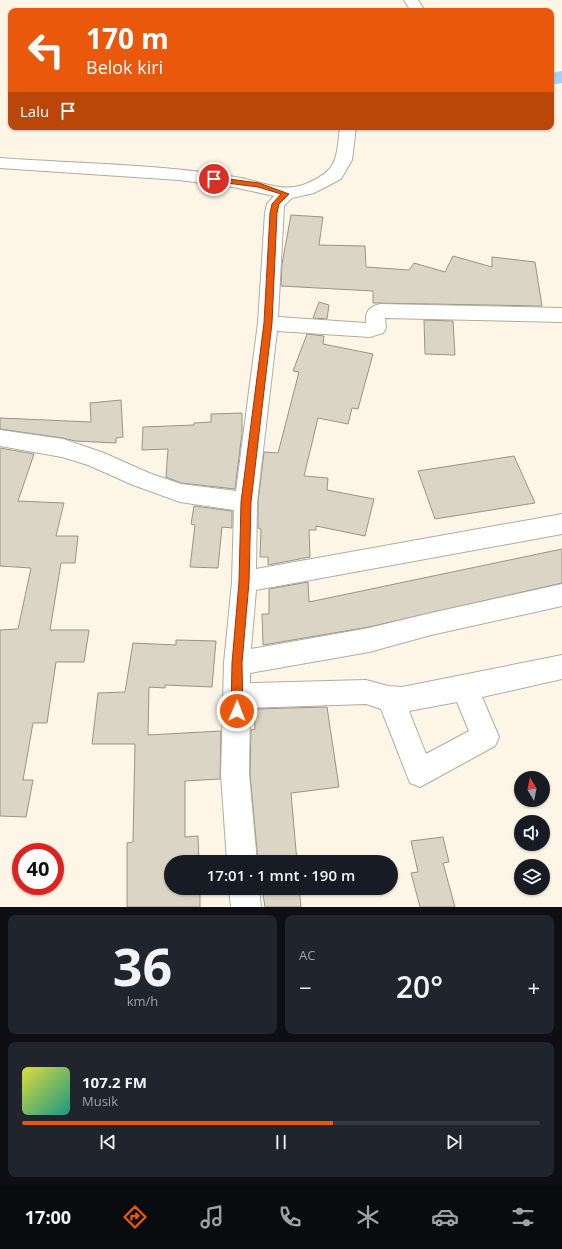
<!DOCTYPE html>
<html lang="id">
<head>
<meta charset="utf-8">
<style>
  body { margin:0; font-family:"Open Sans",sans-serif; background:#20242c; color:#f1f3f6; height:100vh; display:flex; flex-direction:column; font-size:15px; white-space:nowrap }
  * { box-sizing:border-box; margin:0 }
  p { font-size:13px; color:#9ea1a6 }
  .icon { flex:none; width:22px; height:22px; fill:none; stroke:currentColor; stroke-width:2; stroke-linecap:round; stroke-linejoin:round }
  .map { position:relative; height:907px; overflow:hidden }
  .side { display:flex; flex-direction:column; gap:8px; padding:8px; background:#0d0f14; flex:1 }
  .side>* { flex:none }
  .top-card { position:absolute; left:8px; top:8px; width:546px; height:122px; border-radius:8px; box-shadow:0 1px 3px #0004; background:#ea580c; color:#fff; overflow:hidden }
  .needle { width:26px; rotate:350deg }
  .controls { position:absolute; left:514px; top:771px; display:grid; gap:8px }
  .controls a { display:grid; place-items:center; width:36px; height:36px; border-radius:50%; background:#171b24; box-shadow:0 1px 3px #0004; font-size:20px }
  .speed { position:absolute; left:12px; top:843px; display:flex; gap:8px; font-size:20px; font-weight:700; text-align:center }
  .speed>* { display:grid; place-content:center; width:52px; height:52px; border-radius:50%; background:#171b24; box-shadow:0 1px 3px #0004; line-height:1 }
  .speed .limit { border:6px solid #d22; background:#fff; color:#111 }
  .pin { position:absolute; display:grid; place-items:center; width:34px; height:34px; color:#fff; margin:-17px; border:2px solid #fff; border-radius:50%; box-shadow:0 1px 4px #0007 }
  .me { position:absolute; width:44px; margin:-22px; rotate:1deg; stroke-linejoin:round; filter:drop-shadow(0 0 3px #0008) }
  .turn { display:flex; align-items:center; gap:14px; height:84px; padding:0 12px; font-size:18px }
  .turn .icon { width:52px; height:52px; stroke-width:2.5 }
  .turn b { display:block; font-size:28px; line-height:34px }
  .then { display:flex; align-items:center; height:38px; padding:0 12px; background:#0003; gap:8px; font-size:15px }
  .big { font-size:30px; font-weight:600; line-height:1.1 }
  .side .card { flex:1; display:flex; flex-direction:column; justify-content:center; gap:6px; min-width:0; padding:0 14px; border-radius:8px; background:#20242c }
  .side .dial { align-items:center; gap:0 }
  .dial b { font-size:52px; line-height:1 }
  .song { display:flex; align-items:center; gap:12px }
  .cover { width:48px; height:48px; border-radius:6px; background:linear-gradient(135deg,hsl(60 70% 55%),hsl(170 70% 35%)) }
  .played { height:4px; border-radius:2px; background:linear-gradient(90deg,#ea580c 60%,#363941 60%) }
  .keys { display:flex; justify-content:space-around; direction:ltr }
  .heat { display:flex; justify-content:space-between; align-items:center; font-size:22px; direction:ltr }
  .side .tiles { flex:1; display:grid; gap:8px; grid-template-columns:1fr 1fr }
  .card:last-child { grid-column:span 2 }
  .trip { position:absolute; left:164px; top:855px; width:234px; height:40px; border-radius:20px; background:#171b24; box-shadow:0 1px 3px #0004; font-weight:600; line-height:40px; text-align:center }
  .menu { display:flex; height:64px; justify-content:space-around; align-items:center; background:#090b0e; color:#9ea1a6 }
  .menu .icon { width:28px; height:28px }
  .menu .on { color:#ea580c }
  .menu b { font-size:18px; color:#f1f3f6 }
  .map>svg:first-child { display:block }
</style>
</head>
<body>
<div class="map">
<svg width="562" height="907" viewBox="0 0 562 907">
  <rect width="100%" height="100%" fill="#fdf6e6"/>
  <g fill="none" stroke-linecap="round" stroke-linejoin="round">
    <polygon fill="#a0d4f9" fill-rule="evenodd" points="562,71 562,83 551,85 551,73"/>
  </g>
  <g fill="#dbd5c6" stroke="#9a9486">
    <polygon points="291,215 323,217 319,245 365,246 366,267 409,270 414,263 445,272 453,256 492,267 492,257 535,262 542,306 373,303 373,291 281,286 282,264"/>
    <polygon points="319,302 329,305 327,319 313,318"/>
    <polygon points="424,320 453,321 455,355 425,354"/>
    <polygon points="307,334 324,336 323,344 373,354 358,409 352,408 348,424 318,418 304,476 328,478 327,490 374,499 365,536 316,526 316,530 309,530 310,557 268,565 268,557 260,557 261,529 258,528 258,502 264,452 278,453 299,372 293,371"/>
    <polygon points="121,400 123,437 116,438 116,443 75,441 63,438 0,429 0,418 91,422 90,403"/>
    <polygon points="242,413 242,433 235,489 181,483 166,477 168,449 142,450 143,427 194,425 194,423 211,422 211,414"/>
    <polygon points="0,448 34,454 18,501 64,503 56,536 78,536 75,563 61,563 50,630 89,630 84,662 56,662 47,723 33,723 23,780 33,780 26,817 0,816 0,630 18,629 31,568 0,566"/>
    <polygon points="514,456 535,503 435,519 418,471"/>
    <polygon points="194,506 232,511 232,528 222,527 218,568 190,567 195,525 191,524"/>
    <polygon points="562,549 562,583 369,627 263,645 262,614 269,614 269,589 308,582 309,602"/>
    <polygon points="176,640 216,641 212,687 165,685 165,688 149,687 148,735 221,731 220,779 185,781 185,837 198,836 199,862 171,862 171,888 200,888 200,907 127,907 127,843 133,842 135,744 92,744 98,693 125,692 133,643 176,645"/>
    <polygon points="327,707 339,787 291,793 297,862 258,862 250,774 251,730 255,729 254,709"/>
    <polygon points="443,837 449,862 443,863 455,907 420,907 411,873 418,872 411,841"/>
    <polygon points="262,888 299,888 301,907 265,907"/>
  </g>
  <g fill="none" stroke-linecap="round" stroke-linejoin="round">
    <defs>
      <g id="minor">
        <polygon points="404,0 418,0 425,11 411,11"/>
        <path d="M340 127H356L352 160 341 179 314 193 292 198 284 206 278 317 366 323C365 311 369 307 380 304L562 308V322L385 318 386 328 383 333 370 337 277 331 257 502 256 569 562 514V534L256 590 251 649 369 628 431 613 562 584V606L431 635 369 652 250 673V683L366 680 388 686 402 687 562 655V679L482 697 499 737 495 746 420 787 410 783 381 709 366 704 250 708 249 774 257 862H227L221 774 224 663 232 582 234 510 180 502 133 485 88 465 62 457 0 446V430L63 439 104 453 149 473 181 484 236 491 258 323 265 213 267 204 274 196 233 187 179 180 0 168V158C80 164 162 164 241 178 261 182 283 192 303 185 338 171 336 161 340 127ZM457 702 469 731 426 754 409 711Z"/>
        <polygon points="229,888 259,888 261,907 231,907"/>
      </g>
    </defs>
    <use href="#minor" stroke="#b2ac9d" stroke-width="2"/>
    <use href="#minor" fill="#fff" fill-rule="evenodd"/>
  </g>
  <polygon fill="#ea580c" stroke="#983908" points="214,177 259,183 289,194 279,204 277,213 272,323 251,502 249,582 242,663 243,711 241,715 237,717 233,715 231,711 232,663 239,582 241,502 264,323 270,213 272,204 281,194 258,187 211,181 211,178"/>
</svg>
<div class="controls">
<a><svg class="needle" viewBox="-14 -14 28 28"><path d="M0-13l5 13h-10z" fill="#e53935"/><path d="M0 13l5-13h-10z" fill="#9ea1a6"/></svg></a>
<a><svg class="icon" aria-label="sound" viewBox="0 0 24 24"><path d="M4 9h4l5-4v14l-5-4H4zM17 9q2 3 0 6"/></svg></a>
<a><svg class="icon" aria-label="layers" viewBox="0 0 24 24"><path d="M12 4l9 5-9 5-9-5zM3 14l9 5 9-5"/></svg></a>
</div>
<div class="speed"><div class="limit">40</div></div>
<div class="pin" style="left:214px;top:179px;background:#d93025"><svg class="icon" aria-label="arrive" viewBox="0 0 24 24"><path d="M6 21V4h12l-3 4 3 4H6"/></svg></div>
<svg class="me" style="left:237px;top:711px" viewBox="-20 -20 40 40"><circle r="17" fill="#ea580c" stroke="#fff" stroke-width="3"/><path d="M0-11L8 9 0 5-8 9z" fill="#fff"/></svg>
<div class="trip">17:01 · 1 mnt · 190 m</div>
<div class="top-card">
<div class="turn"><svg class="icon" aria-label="left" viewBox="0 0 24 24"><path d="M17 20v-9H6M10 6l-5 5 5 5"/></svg><div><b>170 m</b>Belok kiri</div></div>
<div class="then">Lalu<svg class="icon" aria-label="arrive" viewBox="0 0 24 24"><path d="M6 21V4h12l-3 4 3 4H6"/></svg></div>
</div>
</div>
<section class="side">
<div class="tiles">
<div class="card dial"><b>36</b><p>km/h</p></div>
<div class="card"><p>AC</p>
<div class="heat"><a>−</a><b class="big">20°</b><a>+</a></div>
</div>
<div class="card">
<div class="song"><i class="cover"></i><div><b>107.2 FM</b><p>Musik</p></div></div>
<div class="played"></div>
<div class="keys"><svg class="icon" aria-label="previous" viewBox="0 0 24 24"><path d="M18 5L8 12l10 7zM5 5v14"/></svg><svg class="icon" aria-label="pause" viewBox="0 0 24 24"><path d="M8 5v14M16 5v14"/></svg><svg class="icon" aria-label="next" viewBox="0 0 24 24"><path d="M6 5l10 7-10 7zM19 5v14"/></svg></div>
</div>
</div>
</section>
<nav class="menu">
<b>17:00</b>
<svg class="icon on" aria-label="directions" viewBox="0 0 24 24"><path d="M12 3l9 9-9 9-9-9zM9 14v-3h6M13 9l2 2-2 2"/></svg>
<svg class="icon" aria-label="music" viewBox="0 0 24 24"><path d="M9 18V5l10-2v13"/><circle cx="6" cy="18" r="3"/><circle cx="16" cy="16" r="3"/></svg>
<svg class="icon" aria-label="phone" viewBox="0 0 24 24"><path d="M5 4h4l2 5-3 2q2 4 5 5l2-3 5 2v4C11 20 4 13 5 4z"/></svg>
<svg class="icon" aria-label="climate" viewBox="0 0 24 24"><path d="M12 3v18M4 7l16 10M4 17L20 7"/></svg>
<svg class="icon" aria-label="car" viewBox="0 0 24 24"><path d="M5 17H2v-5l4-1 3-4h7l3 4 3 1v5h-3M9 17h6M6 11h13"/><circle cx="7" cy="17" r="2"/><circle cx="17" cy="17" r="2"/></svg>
<svg class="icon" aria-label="filters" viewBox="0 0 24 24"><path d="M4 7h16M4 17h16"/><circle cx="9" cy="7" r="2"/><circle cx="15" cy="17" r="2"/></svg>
</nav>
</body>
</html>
